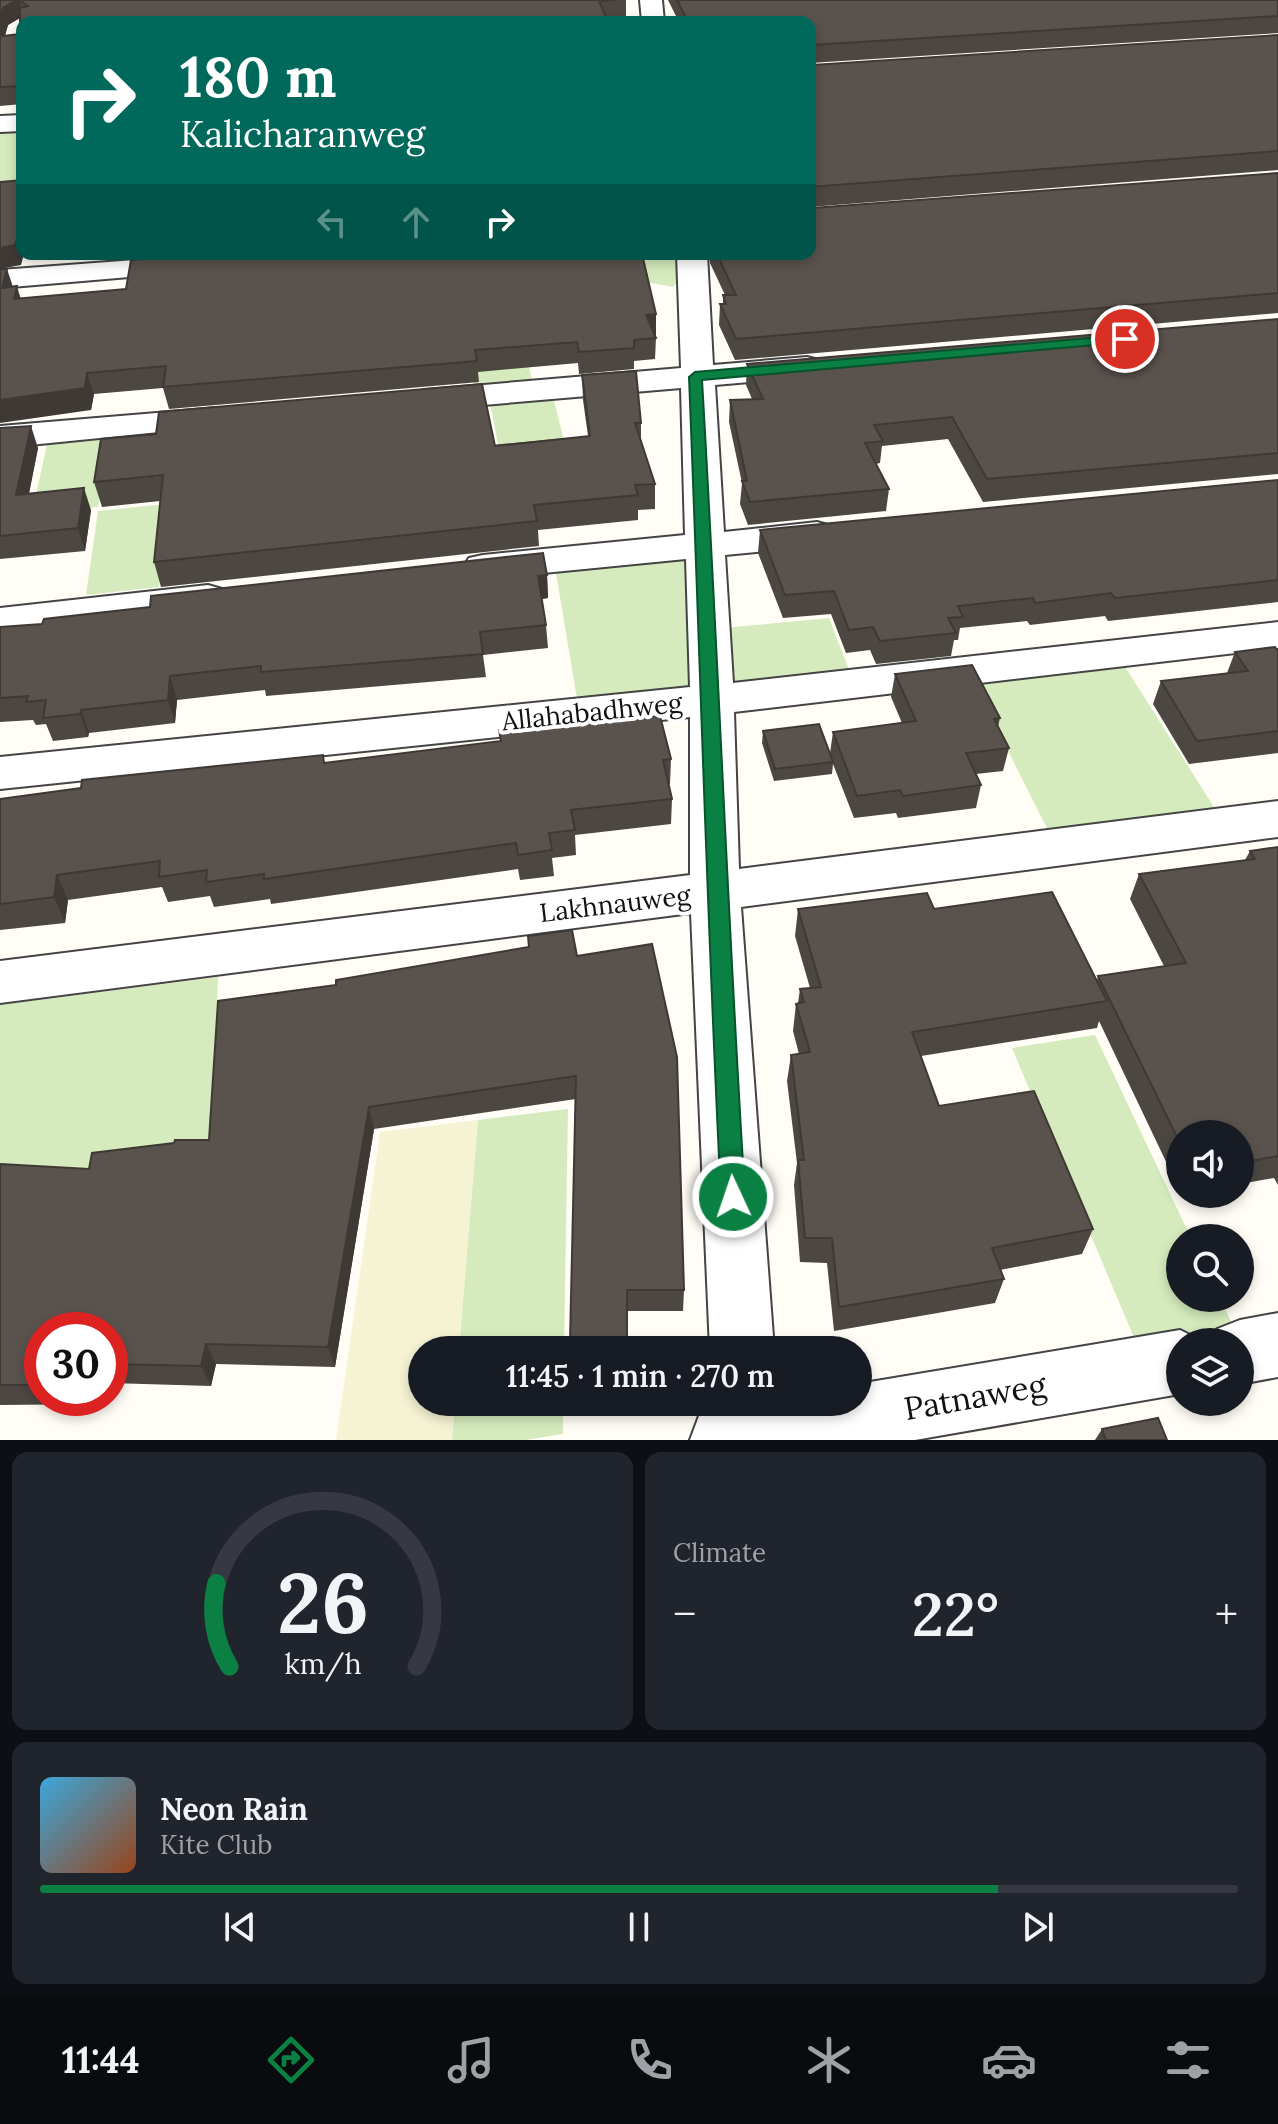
<!DOCTYPE html>
<html lang="en">
<head>
<meta charset="utf-8">
<style>
  body { margin:0; font-family:Lora,serif; background:#20242c; color:#f1f3f6; height:100vh; display:flex; flex-direction:column; font-size:30px; white-space:nowrap }
  * { box-sizing:border-box; margin:0 }
  p { font-size:26px; color:#9ea1a6 }
  .icon { flex:none; width:44px; height:44px; fill:none; stroke:currentColor; stroke-width:2; stroke-linecap:round; stroke-linejoin:round }
  .map { position:relative; height:1440px; overflow:hidden }
  .details { display:flex; flex-direction:column; gap:12px; padding:12px; background:#0d0f14; flex:1 }
  .details>* { flex:none }
  .guide { position:absolute; left:16px; top:16px; width:800px; height:244px; border-radius:16px; box-shadow:0 4px 12px #0003; background:#00695c; color:#fff; overflow:hidden }
  .buttons { position:absolute; left:1166px; top:1120px; display:grid; gap:16px }
  .buttons a { display:grid; place-items:center; width:88px; height:88px; border-radius:50%; background:#171b24; box-shadow:0 4px 12px #0003; font-size:40px }
  .speed { position:absolute; left:24px; top:1312px; display:flex; gap:16px; font-size:40px; font-weight:700; text-align:center }
  .speed>* { display:grid; place-content:center; width:104px; height:104px; border-radius:50%; background:#171b24; box-shadow:0 4px 12px #0003; line-height:1 }
  .speed .limit { border:12px solid #d22; background:#fff; color:#111 }
  .pin { position:absolute; display:grid; place-items:center; width:68px; height:68px; color:#fff; margin:-34px; border:4px solid #fff; border-radius:50%; box-shadow:0 2px 8px #0007 }
  .me { position:absolute; width:88px; margin:-44px; rotate:357deg; stroke-linejoin:round; filter:drop-shadow(0 0 6px #0008) }
  .turn { display:flex; align-items:center; gap:28px; height:168px; padding:0 32px; font-size:36px }
  .turn .icon { width:104px; height:104px; stroke-width:2.5 }
  .turn b { display:block; font-size:56px; line-height:68px }
  .lanes { display:flex; align-items:center; height:76px; padding:0 32px; background:#0003; justify-content:center; gap:40px; direction:ltr }
  .lanes .off { opacity:.35 }
  .big { font-size:60px; font-weight:600; line-height:1.1 }
  .details .widget { flex:1; display:flex; flex-direction:column; justify-content:center; gap:12px; min-width:0; padding:0 28px; border-radius:16px; background:#20242c }
  .details .dial { align-items:center; gap:0 }
  .dial svg { height:208px; overflow:visible; fill:none; stroke:#363941; stroke-width:7; stroke-linecap:round; text-anchor:middle }
  .dial text { fill:#f1f3f6; stroke:none }
  .song { display:flex; align-items:center; gap:24px }
  .cover { width:96px; height:96px; border-radius:12px; background:linear-gradient(135deg,hsl(200 70% 55%),hsl(20 70% 35%)) }
  .played { height:8px; border-radius:4px; background:linear-gradient(90deg,#0b8043 80%,#363941 80%) }
  .keys { display:flex; justify-content:space-around; direction:ltr }
  .heat { display:flex; justify-content:space-between; align-items:center; font-size:44px; direction:ltr }
  .details .tiles { flex:1; display:grid; gap:12px; grid-template-columns:1fr 1fr }
  .widget:last-child { grid-column:span 2 }
  .trip { position:absolute; left:408px; top:1336px; width:464px; height:80px; border-radius:40px; background:#171b24; box-shadow:0 4px 12px #0003; font-weight:600; line-height:80px; text-align:center }
  .tabs { display:flex; height:128px; justify-content:space-around; align-items:center; background:#090b0e; color:#9ea1a6 }
  .tabs .icon { width:56px; height:56px }
  .tabs .current { color:#0b8043 }
  .tabs b { font-size:36px; color:#f1f3f6 }
  .map>svg:first-child { display:block }
</style>
</head>
<body>
<div class="map">
<svg width="1278" height="1440" viewBox="0 0 1278 1440">
  <rect width="100%" height="100%" fill="#fffdf5"/>
  <polygon fill="#f6f3d4" points="478,1120 459,1350 422,1350 422,1402 455,1402 452,1440 336,1440 380,1132"/>
  <g fill="#d5ebbd">
    <polygon points="22,126 22,199 0,200 0,128"/>
    <polygon points="589,254 682,254 680,279 673,287 647,282"/>
    <polygon points="521,329 533,385 475,390 466,333"/>
    <polygon points="553,397 569,460 502,466 490,402"/>
    <polygon points="110,434 98,507 32,513 48,440"/>
    <polygon points="166,504 159,587 86,595 98,511"/>
    <polygon points="690,554 694,690 578,705 554,561"/>
    <polygon points="829,618 851,675 738,685 728,679 724,628"/>
    <polygon points="1122,662 1219,815 1051,836 972,680"/>
    <polygon points="218,977 210,1156 0,1185 0,1005"/>
    <polygon points="1095,1035 1191,1238 1180,1238 1180,1298 1220,1298 1235,1330 1138,1347 1012,1048"/>
    <polygon points="568,1109 564,1350 459,1350 478,1120"/>
    <polygon points="455,1402 563,1402 563,1434 525,1440 452,1440"/>
  </g>
  <g fill="none" stroke-linecap="round" stroke-linejoin="round">
    <defs>
      <g id="minor">
        <polygon points="640,0 662,0 664,22 642,22"/>
        <polygon points="22,115 22,131 0,132 0,116"/>
        <polygon points="677,254 707,254 713,365 807,357 819,360 823,367 819,374 807,377 715,385 724,532 817,522 831,526 836,534 831,542 817,546 725,555 733,683 1278,622 1278,648 734,712 739,869 1278,801 1278,837 741,907 774,1350 710,1350 691,913 0,1003 0,961 690,875 690,717 0,789 0,757 690,687 686,559 483,579 469,576 463,567 469,558 483,555 685,535 681,388 425,410 413,407 408,400 413,393 425,390 681,368"/>
        <polygon points="189,256 200,259 204,265 200,271 0,288 0,270"/>
        <polygon points="217,408 229,411 234,418 229,425 0,448 0,426"/>
        <polygon points="208,585 222,589 228,598 222,607 0,634 0,608"/>
        <polygon points="1278,1313 1278,1377 1240,1384 1240,1342 1212,1342 1217,1329 1240,1320"/>
        <path d="M1180 1330 1204 1342H1180V1394L915 1440H690L699 1416C750 1396 805 1402 858 1402V1384Z"/>
      </g>
    </defs>
    <use href="#minor" stroke="#444" stroke-width="4"/>
    <use href="#minor" fill="#fff" fill-rule="evenodd"/>
  </g>
  <g fill="#4d4742" fill-rule="evenodd">
    <path d="M0 0H626V16L606 17 22 22V104L0 106ZM20 18V34L5 36 8 25Z"/>
    <polygon points="668,0 1278,0 1278,33 810,63 810,22 679,22"/>
    <polygon points="1278,35 1278,170 810,207 812,208 1278,173 1278,313 735,360 719,325 720,304 723,304 723,295 725,295 710,263 709,254 810,254 810,64 812,65"/>
    <polygon points="139,254 174,254 140,257"/>
    <polygon points="296,256 656,335 654,335 656,338 655,359 634,361 634,369 579,374 578,363 478,372 479,382 169,409 163,388 94,394 91,410 13,287 21,298 126,289"/>
    <polygon points="1278,319 1278,474 983,502 948,439 882,446 880,463 876,464 889,489 886,511 748,525 740,504 742,483 729,422 730,400 752,399 746,385 747,364"/>
    <polygon points="582,375 641,423 641,440 655,484 655,509 638,510 638,520 538,530 539,546 161,587 154,562 160,501 102,507 94,482 588,436 583,400"/>
    <polygon points="0,428 38,448 29,494 91,510 85,551 0,559"/>
    <polygon points="1278,480 1278,602 1108,621 1105,616 1030,625 1027,621 960,628 958,640 954,640 951,656 876,664 870,650 846,653 831,614 783,618 758,553 760,530"/>
    <polygon points="547,575 548,598 542,599 546,625 548,648 483,655 486,677 266,696 265,690 177,700 175,723 89,733 88,737 53,741 46,724 36,725 33,720 0,722 0,627 42,624"/>
    <polygon points="1278,651 1278,753 1189,764 1153,704 1161,681 1227,673 1235,652"/>
    <polygon points="895,674 1000,718 998,727 1009,748 1003,771 976,774 981,785 976,808 898,818 896,813 854,818 833,764 832,774 774,781 762,743 763,731 830,753 833,732 902,723 891,697"/>
    <polygon points="671,759 670,784 669,784 672,799 671,824 575,835 576,855 552,858 554,876 520,880 518,869 271,904 270,899 214,907 210,896 168,902 162,887 68,900 65,923 0,930 0,799 325,763"/>
    <polygon points="1278,847 1278,1185 1274,1178 1240,1184 1240,1134 1180,1134 1180,1191 1099,1021 1097,1028 921,1056 939,1106 1093,1229 1082,1254 1000,1270 1004,1279 995,1303 834,1331 827,1263 800,1262 794,1185 797,1163 787,1081 791,1055 799,1054 793,1031 796,1004 798,1003 800,989 810,988 795,936 798,909 934,909 1097,980 1098,976 1164,966 1130,899 1139,874 1245,860 1250,851"/>
    <polygon points="528,936 577,956 684,1290 683,1311 628,1311 627,1350 570,1350 576,1099 374,1129 335,1367 216,1364 211,1386 110,1383 110,1385 110,1330 42,1330 42,1398 107,1398 105,1404 0,1405 0,1166 89,1169 209,1140 336,985 528,947"/>
    <polygon points="1102,1429 1167,1440 1095,1440"/>
  </g>
  <g fill="#3f3936">
    <polygon points="17,0 19,0 23,16 8,25 2,45 0,38 0,18 3,8"/>
    <polygon points="22,221 22,254 24,254 21,265 0,269 0,248"/>
    <polygon points="7,269 14,290 2,288"/>
    <polygon points="17,286 23,307 14,299"/>
    <polygon points="656,314 656,335 646,336 646,315"/>
    <polygon points="87,373 94,394 91,410 0,423 0,400"/>
    <polygon points="31,426 38,448 24,517 16,495"/>
    <polygon points="84,488 91,510 85,551 78,528"/>
    <polygon points="547,575 548,598 539,599 538,576"/>
    <polygon points="170,676 177,700 175,723 168,700"/>
    <polygon points="81,710 89,733 88,737 80,714"/>
    <polygon points="57,875 68,900 65,923 54,897"/>
    <polygon points="369,1107 374,1129 335,1367 328,1347"/>
    <polygon points="206,1344 216,1364 211,1386 201,1366"/>
  </g>
  <g fill="#5a524d" stroke="#3f3936" stroke-width="2">
    <polygon points="0,0 17,0 3,8 0,18"/>
    <polygon points="19,0 615,0 599,1 608,22 22,22 22,86 0,87 0,32 3,36 20,34 20,8 28,6"/>
    <polygon points="677,0 1278,0 1278,16 811,45 810,53 810,22 688,22"/>
    <polygon points="1278,35 1278,151 810,187 810,64 812,65"/>
    <polygon points="1278,173 1278,293 736,339 720,304 726,304 723,295 736,295 717,254 810,254 810,206 812,208"/>
    <polygon points="22,180 22,221 15,245 0,248 0,182"/>
    <polygon points="217,254 294,254 294,256 319,254 642,254 656,314 646,315 656,338 634,340 634,348 579,352 577,342 475,350 477,361 163,387 166,366 87,373 85,388 0,400 0,269 7,269 2,288 17,286 14,299 126,289 131,260"/>
    <polygon points="1278,319 1278,453 987,479 952,417 874,425 883,441 865,443 889,489 750,502 742,481 747,481 730,400 763,399 747,364"/>
    <polygon points="636,371 641,423 635,423 655,484 635,485 638,495 534,505 537,521 154,562 163,475 94,482 101,439 156,434 159,412 482,384 495,446 590,436 582,375"/>
    <polygon points="31,426 16,495 84,488 78,528 0,536 0,428"/>
    <polygon points="1278,480 1278,580 1115,598 1111,593 1035,603 1033,598 958,606 963,617 948,618 956,633 880,641 873,627 849,630 834,591 785,595 760,530"/>
    <polygon points="543,553 547,575 538,576 546,625 480,632 483,654 261,672 261,666 170,676 168,700 81,710 80,714 43,718 46,700 26,702 28,696 0,698 0,627 42,624 44,619 150,607 151,596"/>
    <polygon points="1275,647 1278,651 1278,731 1197,741 1161,681 1248,671 1235,652"/>
    <polygon points="972,665 1000,718 994,719 1009,748 966,753 981,785 903,796 900,790 857,796 833,732 916,721 895,674"/>
    <polygon points="660,716 671,759 663,760 672,799 571,810 575,830 549,833 552,850 518,855 516,843 264,879 264,874 206,882 207,870 159,877 160,861 57,875 54,897 0,904 0,799 81,788 82,780 323,755 324,763 501,741 499,730"/>
    <polygon points="819,724 833,762 775,769 763,731"/>
    <polygon points="1278,847 1278,1156 1240,1163 1240,1134 1180,1134 1180,1143 1098,976 1186,963 1139,874 1255,859 1250,851"/>
    <polygon points="1052,892 1107,1001 912,1032 939,1106 1034,1091 1093,1229 992,1248 1004,1279 839,1307 832,1238 805,1238 798,1160 804,1160 791,1055 810,1052 796,1004 804,1002 800,989 821,987 798,909 927,893 934,909"/>
    <polygon points="572,930 577,956 652,944 677,1057 684,1290 627,1290 627,1342 570,1342 576,1076 369,1107 328,1347 206,1344 201,1366 110,1364 110,1330 42,1330 42,1385 0,1385 0,1166 1,1164 89,1169 92,1153 174,1143 175,1140 209,1140 218,1001 336,985 336,980 529,947 528,936"/>
    <polygon points="1158,1418 1167,1440 1106,1440 1102,1429"/>
  </g>
  <path fill="#0b8043" stroke="#07532c" stroke-width="2" d="M1125 335 1131 339 1129 342 702 380C718 652 728 925 745 1197L741 1205 733 1208 724 1205 721 1197C707 924 700 650 689 377L695 372Z"/>
  <g text-anchor="middle" stroke-width="8" stroke-linejoin="round" paint-order="stroke">
    <g font-size="26" fill="#111" stroke="#fff">
      <text transform="translate(592 712) rotate(-6)" y="9">Allahabadhweg</text>
      <text transform="translate(615 904) rotate(-7)" y="9">Lakhnauweg</text>
    </g>
    <g font-size="32" fill="#111" stroke="#fff">
      <text transform="translate(975 1397) rotate(-10)" y="11">Patnaweg</text>
    </g>
  </g>
</svg>
<div class="buttons">
<a><svg class="icon" aria-label="sound" viewBox="0 0 24 24"><path d="M4 9h4l5-4v14l-5-4H4zM17 9q2 3 0 6"/></svg></a>
<a><svg class="icon" aria-label="search" viewBox="0 0 24 24"><circle cx="10" cy="10" r="6"/><path d="M15 15l6 6"/></svg></a>
<a><svg class="icon" aria-label="layers" viewBox="0 0 24 24"><path d="M12 4l9 5-9 5-9-5zM3 14l9 5 9-5"/></svg></a>
</div>
<div class="speed"><div class="limit">30</div></div>
<div class="pin" style="left:1125px;top:339px;background:#d93025"><svg class="icon" aria-label="arrive" viewBox="0 0 24 24"><path d="M6 21V4h12l-3 4 3 4H6"/></svg></div>
<svg class="me" style="left:733px;top:1197px" viewBox="-20 -20 40 40"><circle r="17" fill="#0b8043" stroke="#fff" stroke-width="3"/><path d="M0-11L8 9 0 5-8 9z" fill="#fff"/></svg>
<div class="trip">11:45 · 1 min · 270 m</div>
<div class="guide">
<div class="turn"><svg class="icon" aria-label="right" viewBox="0 0 24 24"><path d="M7 20v-9h11M14 6l5 5-5 5"/></svg><div><b>180 m</b>Kalicharanweg</div></div>
<div class="lanes"><svg class="icon off" aria-label="left" viewBox="0 0 24 24"><path d="M17 20v-9H6M10 6l-5 5 5 5"/></svg><svg class="icon off" aria-label="ahead" viewBox="0 0 24 24"><path d="M12 20V5M6 11l6-6 6 6"/></svg><svg class="icon" aria-label="right" viewBox="0 0 24 24"><path d="M7 20v-9h11M14 6l5 5-5 5"/></svg></div>
</div>
</div>
<section class="details">
<div class="tiles">
<div class="widget dial"><svg viewBox="0 0 100 80">
<path d="M14 69A42 42 0 1 1 86 69"/>
<path d="M14 69A42 42 0 0 1 9 37" stroke="#0b8043"/>
<text x="50" y="56" font-size="32" font-weight="700">26</text>
<text x="50" y="72" font-size="11">km/h</text>
</svg></div>
<div class="widget"><p>Climate</p>
<div class="heat"><a>−</a><b class="big">22°</b><a>+</a></div>
</div>
<div class="widget">
<div class="song"><i class="cover"></i><div><b>Neon Rain</b><p>Kite Club</p></div></div>
<div class="played"></div>
<div class="keys"><svg class="icon" aria-label="previous" viewBox="0 0 24 24"><path d="M18 5L8 12l10 7zM5 5v14"/></svg><svg class="icon" aria-label="pause" viewBox="0 0 24 24"><path d="M8 5v14M16 5v14"/></svg><svg class="icon" aria-label="next" viewBox="0 0 24 24"><path d="M6 5l10 7-10 7zM19 5v14"/></svg></div>
</div>
</div>
</section>
<nav class="tabs">
<b>11:44</b>
<svg class="icon current" aria-label="directions" viewBox="0 0 24 24"><path d="M12 3l9 9-9 9-9-9zM9 14v-3h6M13 9l2 2-2 2"/></svg>
<svg class="icon" aria-label="music" viewBox="0 0 24 24"><path d="M9 18V5l10-2v13"/><circle cx="6" cy="18" r="3"/><circle cx="16" cy="16" r="3"/></svg>
<svg class="icon" aria-label="phone" viewBox="0 0 24 24"><path d="M5 4h4l2 5-3 2q2 4 5 5l2-3 5 2v4C11 20 4 13 5 4z"/></svg>
<svg class="icon" aria-label="climate" viewBox="0 0 24 24"><path d="M12 3v18M4 7l16 10M4 17L20 7"/></svg>
<svg class="icon" aria-label="car" viewBox="0 0 24 24"><path d="M5 17H2v-5l4-1 3-4h7l3 4 3 1v5h-3M9 17h6M6 11h13"/><circle cx="7" cy="17" r="2"/><circle cx="17" cy="17" r="2"/></svg>
<svg class="icon" aria-label="filters" viewBox="0 0 24 24"><path d="M4 7h16M4 17h16"/><circle cx="9" cy="7" r="2"/><circle cx="15" cy="17" r="2"/></svg>
</nav>
</body>
</html>
